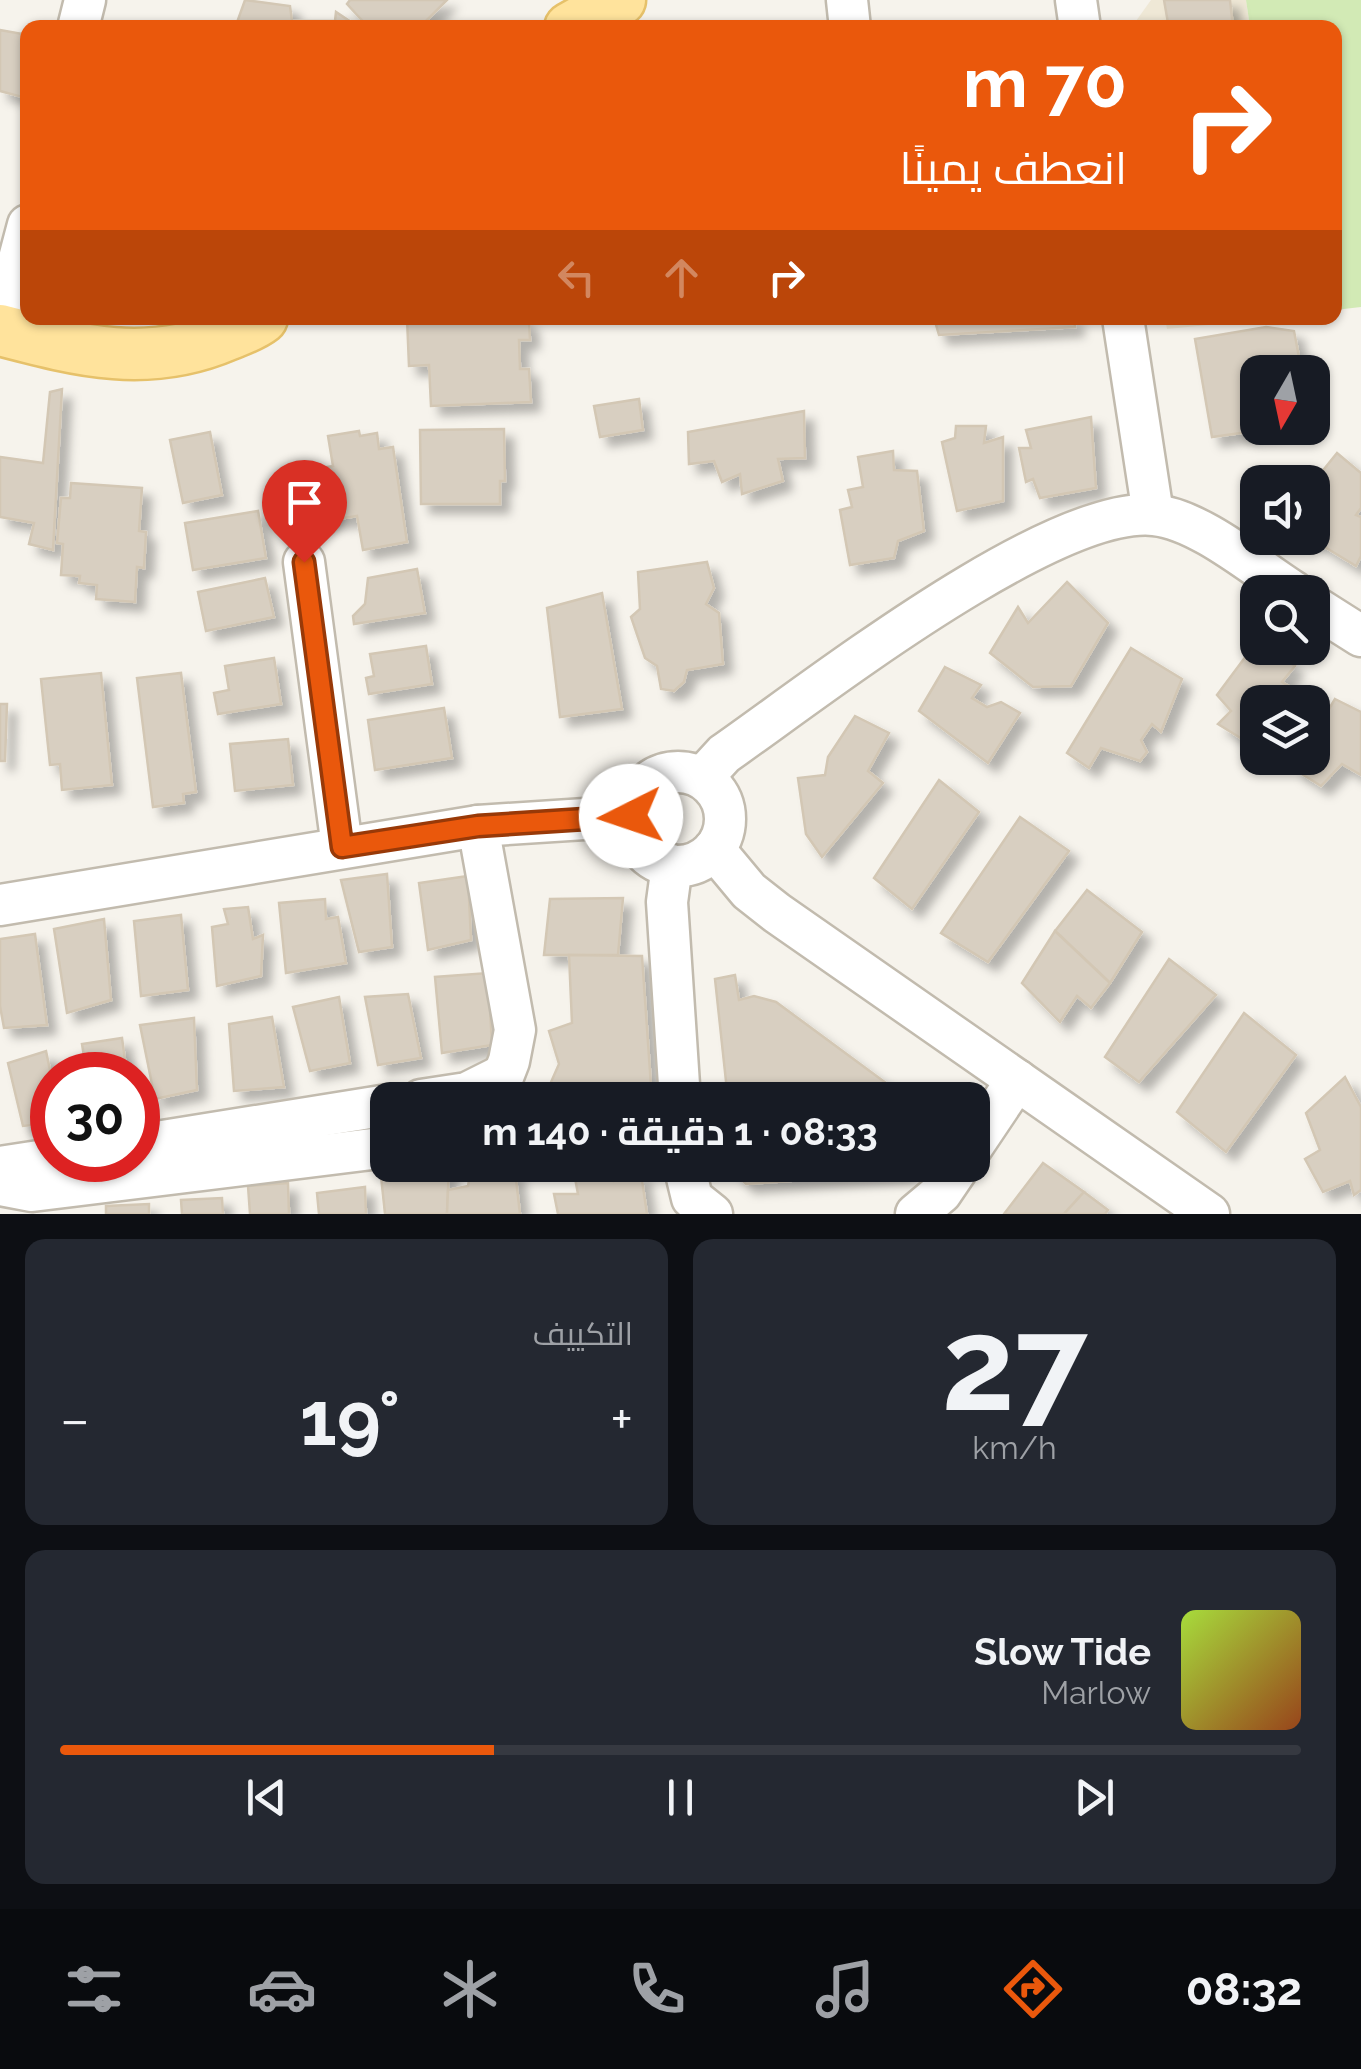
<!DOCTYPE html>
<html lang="ar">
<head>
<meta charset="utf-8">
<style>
  body { margin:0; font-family:Raleway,Cairo,sans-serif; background:#242831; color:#f1f3f6; direction:rtl; height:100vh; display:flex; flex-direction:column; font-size:38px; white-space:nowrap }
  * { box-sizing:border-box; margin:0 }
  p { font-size:32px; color:#9ea1a6 }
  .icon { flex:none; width:55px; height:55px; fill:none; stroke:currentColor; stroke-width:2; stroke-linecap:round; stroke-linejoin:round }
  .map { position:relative; height:1214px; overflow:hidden; direction:ltr }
  .details { display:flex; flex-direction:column; gap:25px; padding:25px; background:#0d0f14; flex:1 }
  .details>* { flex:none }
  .hud { position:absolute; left:20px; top:20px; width:1322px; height:305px; border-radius:20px; box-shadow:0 2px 8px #0004; direction:rtl; background:#ea580c; color:#fff; overflow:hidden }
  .needle { width:65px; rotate:189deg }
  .tools { position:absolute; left:1240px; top:355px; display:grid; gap:20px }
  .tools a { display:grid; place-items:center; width:90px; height:90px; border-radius:20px; background:#171b24; box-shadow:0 2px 8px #0004; font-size:50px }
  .speed { position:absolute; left:30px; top:1052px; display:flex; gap:20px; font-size:50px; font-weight:700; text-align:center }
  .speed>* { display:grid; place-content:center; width:130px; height:130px; border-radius:50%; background:#171b24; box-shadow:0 2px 8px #0004; line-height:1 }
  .speed .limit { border:15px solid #d22; background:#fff; color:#111 }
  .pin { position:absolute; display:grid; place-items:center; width:85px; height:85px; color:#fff; margin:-102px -42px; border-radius:50% 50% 50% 0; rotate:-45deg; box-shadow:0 0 10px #0007 }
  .pin .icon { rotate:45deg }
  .me { position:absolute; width:110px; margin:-55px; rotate:266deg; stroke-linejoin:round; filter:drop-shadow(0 0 8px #0008) }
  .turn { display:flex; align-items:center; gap:35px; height:210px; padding:0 50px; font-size:45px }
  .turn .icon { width:130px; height:130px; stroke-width:2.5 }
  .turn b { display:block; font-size:70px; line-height:85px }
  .lanes { display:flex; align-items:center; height:95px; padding:0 50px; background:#0003; justify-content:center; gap:50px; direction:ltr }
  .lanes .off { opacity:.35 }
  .big { font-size:75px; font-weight:700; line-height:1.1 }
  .details .card { flex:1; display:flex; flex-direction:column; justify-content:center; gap:15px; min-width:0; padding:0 35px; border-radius:20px; background:#242831 }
  .details .dial { align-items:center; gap:0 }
  .dial b { font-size:130px; line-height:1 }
  .song { display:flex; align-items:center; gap:30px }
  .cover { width:120px; height:120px; border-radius:15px; background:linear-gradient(135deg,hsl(80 70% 55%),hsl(20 70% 35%)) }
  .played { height:10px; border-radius:5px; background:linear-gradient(90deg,#ea580c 35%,#363941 35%) }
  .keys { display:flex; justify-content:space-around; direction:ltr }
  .heat { display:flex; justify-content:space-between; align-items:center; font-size:55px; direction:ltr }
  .details .tiles { flex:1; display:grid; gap:25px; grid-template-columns:1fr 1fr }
  .card:last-child { grid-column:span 2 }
  .trip { position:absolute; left:370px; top:1082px; width:620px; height:100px; border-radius:20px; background:#171b24; box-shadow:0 2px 8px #0004; font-weight:700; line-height:100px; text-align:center; direction:rtl }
  .menu { display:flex; height:160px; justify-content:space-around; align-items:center; background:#090b0e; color:#9ea1a6 }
  .menu .icon { width:70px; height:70px }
  .menu .active { color:#ea580c }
  .menu b { font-size:45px; color:#f1f3f6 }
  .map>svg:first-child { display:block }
</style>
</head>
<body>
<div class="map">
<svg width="1361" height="1214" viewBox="0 0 1361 1214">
  <defs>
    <filter id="shadow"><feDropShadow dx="9" dy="9" stdDeviation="5" flood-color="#0004"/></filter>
  </defs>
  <rect width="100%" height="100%" fill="#f6f3ec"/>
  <g fill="#efe8d6">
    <polygon points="1151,0 1246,0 1250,27 1131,28"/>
    <polygon points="1165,318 1281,318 1167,329"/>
  </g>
  <polygon fill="#d2eab5" points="1246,0 1361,0 1361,307 1335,310 1335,28 1250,27"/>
  <g fill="#d8cfc1" stroke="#d3c7b4" stroke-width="2.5" filter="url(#shadow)">
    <polygon points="245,0 290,6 292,21 335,21 336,12 351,22 351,28 235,28"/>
    <polygon points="350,0 447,0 419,28 369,28 347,4"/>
    <polygon points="1164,0 1230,0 1233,28 1148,28 1148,23 1168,23"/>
    <polygon points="0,30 28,35 26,98 0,91"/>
    <polygon points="407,318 523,318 523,322 529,322 530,340 519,340 520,369 529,369 531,402 431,406 429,365 409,366"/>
    <polygon points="934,318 1074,318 1075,327 939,335"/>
    <polygon points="1266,327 1294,331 1299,357 1286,365 1287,372 1258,372 1258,428 1277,428 1212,437 1195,339"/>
    <polygon points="62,389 53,550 29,544 34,523 0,517 0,457 43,463 50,392"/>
    <polygon points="639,399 643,430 600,437 594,406"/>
    <polygon points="804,411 805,458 778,459 783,481 742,494 740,474 722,482 714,461 689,464 688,432"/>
    <polygon points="1091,417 1096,488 1040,498 1033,479 1026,482 1019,448 1031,448 1026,430"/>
    <polygon points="956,426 986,426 984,443 1003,437 1003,501 957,511 942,442 955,438"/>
    <polygon points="504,429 505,481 500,481 500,504 421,504 420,430"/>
    <polygon points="359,431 360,436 377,433 379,449 393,447 407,542 363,550 357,516 306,524 297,472 333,466 328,436"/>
    <polygon points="210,432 222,495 183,503 170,440"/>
    <polygon points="893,451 894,470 917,471 924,531 898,541 894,558 850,565 840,510 852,507 848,490 863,487 858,457"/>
    <polygon points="1337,453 1361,473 1361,508 1356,515 1361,517 1361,556 1356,566 1310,538 1312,484"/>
    <polygon points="71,483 142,488 139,531 146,532 144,568 137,567 135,602 96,599 97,585 79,583 80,576 61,575 63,544 57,543 61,498 70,498"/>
    <polygon points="258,511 266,558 193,570 185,523"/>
    <polygon points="707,562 714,588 706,604 719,613 723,664 687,670 684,682 674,691 661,689 657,666 645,658 631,617 640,609 638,572"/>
    <polygon points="417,569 425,613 354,624 353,616 365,604 368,578"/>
    <polygon points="265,578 274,617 206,631 198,592"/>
    <polygon points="1067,582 1108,623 1071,686 1033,687 990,653 1018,607 1028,623"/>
    <polygon points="602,593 622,709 560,717 547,608"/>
    <polygon points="1258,640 1258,648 1268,648 1295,666 1282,682 1305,696 1301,702 1258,702 1258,735 1247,742 1218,724 1231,711 1217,695"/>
    <polygon points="426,646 432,684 369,694 366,678 374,676 370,654"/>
    <polygon points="1131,648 1182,679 1161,732 1152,724 1141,740 1147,752 1140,761 1101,748 1089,768 1067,753"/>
    <polygon points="274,658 281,704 218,714 214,693 229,690 225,666"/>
    <polygon points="945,667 981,685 972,698 987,707 1001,702 1020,713 988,763 919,711"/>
    <polygon points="101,673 112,785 62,790 60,764 50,765 41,679"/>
    <polygon points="181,673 196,792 183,794 184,803 153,807 137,678"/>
    <polygon points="1335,699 1361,712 1361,775 1342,764 1321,786 1294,769 1300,758 1312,758 1312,737"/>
    <polygon points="0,704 7,704 5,761 0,761"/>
    <polygon points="444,708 452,758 375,770 368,720"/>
    <polygon points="855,716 889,733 868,771 883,783 822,857 806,834 798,778 825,775 828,757"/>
    <polygon points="288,739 293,785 235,791 230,744"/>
    <polygon points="939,780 979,812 912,909 874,878"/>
    <polygon points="1020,817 1069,851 988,962 941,933"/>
    <polygon points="387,874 392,947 359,952 341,880"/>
    <polygon points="468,876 471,940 428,950 419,883"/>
    <polygon points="1087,890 1142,932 1110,983 1055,931"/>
    <polygon points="623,898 618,955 544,955 550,899"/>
    <polygon points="325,899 326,919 338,917 346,963 286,973 279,903"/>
    <polygon points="248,907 253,939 263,935 261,976 217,986 212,927 228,924 224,909"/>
    <polygon points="181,915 188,990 141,996 134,921"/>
    <polygon points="104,919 111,1000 67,1013 54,929"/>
    <polygon points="1055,931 1110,983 1091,1008 1077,996 1060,1022 1022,983"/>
    <polygon points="35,934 47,1025 4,1028 0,1006 0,939"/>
    <polygon points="569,955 642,956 652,1100 534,1100 534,1092 548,1089 559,1064 549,1031 572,1023"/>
    <polygon points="1169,959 1216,995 1139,1082 1105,1057"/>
    <polygon points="488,973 492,1045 442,1053 435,977"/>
    <polygon points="735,975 739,1000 754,996 776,1002 909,1100 728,1100 715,979"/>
    <polygon points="408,994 421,1058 378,1065 365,997"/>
    <polygon points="339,997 350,1063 310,1071 293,1007"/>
    <polygon points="1244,1013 1296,1055 1226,1152 1177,1112"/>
    <polygon points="272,1017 284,1087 234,1091 229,1024"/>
    <polygon points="194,1018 197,1090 155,1099 140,1025"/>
    <polygon points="122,1038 127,1075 87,1075 82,1044"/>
    <polygon points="46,1051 52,1080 52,1123 23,1126 8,1063"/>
    <polygon points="1345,1077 1361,1107 1361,1190 1354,1195 1350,1181 1323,1192 1305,1159 1320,1150 1306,1113"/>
    <polygon points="1043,1163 1084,1192 1064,1214 1004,1214"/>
    <polygon points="735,1165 913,1165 904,1173 746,1184 735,1173"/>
    <polygon points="612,1166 614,1181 641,1173 647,1214 558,1214 554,1194 578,1194 575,1178"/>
    <polygon points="449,1167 447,1214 385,1214 381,1176"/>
    <polygon points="515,1170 520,1214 447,1214 448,1190 468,1186 470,1175"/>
    <polygon points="288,1183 289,1214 250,1214 248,1186"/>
    <polygon points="365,1187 366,1214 319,1214 317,1193"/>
    <polygon points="1084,1192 1108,1210 1105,1214 1064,1214"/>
    <polygon points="222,1198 223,1214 182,1214 181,1200"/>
    <polygon points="149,1204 149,1214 106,1214 106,1206"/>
  </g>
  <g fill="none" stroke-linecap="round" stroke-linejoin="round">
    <defs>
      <g id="minor">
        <polyline points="847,0 850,28"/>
        <polyline points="1076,0 1080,28"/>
        <polyline points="78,28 85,0"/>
        <polyline points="1123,318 1153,514"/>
        <polyline points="0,330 28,225"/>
        <polyline points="304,562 342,847"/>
        <polyline points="1312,605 1361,636"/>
        <circle cx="678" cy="819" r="47"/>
        <path d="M702 778 724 754C813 692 1051 505 1154 515 1199 519 1256 568 1294 592"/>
        <polyline points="478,826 515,1030 509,1061 494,1100"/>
        <polyline points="714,849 749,891 777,913 1209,1214"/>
        <polyline points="672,865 667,902 680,1100"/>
        <polyline points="0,905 478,826 631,816"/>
        <polyline points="421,1100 467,1093 501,1076"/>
        <polyline points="138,1145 388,1105"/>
        <polyline points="972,1147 1017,1080"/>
        <polyline points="684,1165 692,1198 712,1214"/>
        <polyline points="0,1167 52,1159"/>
        <polyline points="0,1185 32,1191 388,1147"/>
        <polyline points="916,1214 941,1193 960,1165"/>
      </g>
      <g id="major">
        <polyline points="570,28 620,0"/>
        <path d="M0 330C80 351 148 369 227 335 239 330 252 326 262 318"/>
      </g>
    </defs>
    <use href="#minor" stroke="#c2bbae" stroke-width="45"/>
    <use href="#major" stroke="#e6c16a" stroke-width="55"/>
    <use href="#minor" stroke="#fff" stroke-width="40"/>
    <use href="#major" stroke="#ffe39c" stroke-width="50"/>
  </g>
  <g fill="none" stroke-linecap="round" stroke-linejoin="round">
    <defs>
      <polyline id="route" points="304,562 342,847 478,826 631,816"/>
    </defs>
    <use href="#route" stroke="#983908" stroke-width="25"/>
    <use href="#route" stroke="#ea580c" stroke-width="18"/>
  </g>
</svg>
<div class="tools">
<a><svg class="needle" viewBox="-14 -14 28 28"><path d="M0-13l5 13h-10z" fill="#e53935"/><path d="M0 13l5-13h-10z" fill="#9ea1a6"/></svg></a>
<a><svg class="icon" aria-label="sound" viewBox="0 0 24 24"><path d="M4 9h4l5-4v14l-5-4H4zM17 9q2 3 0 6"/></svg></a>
<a><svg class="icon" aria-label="search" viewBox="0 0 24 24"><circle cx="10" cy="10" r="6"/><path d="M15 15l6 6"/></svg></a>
<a><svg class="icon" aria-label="layers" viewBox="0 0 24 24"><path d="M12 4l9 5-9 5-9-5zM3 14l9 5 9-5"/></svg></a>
</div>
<div class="speed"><div class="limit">30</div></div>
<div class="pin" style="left:304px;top:562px;background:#d93025"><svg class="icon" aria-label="arrive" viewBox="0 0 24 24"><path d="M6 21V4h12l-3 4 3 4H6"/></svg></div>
<svg class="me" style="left:631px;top:816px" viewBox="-20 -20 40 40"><circle r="19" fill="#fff"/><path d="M0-13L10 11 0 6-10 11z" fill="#ea580c"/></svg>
<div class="trip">08:33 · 1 دقيقة · 140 m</div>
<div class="hud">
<div class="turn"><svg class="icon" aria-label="right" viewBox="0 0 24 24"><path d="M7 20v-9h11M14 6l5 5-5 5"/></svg><div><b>70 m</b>انعطف يمينًا</div></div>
<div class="lanes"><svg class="icon off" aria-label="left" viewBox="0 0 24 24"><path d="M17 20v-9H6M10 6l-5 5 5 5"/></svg><svg class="icon off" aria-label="ahead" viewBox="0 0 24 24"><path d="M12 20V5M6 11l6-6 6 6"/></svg><svg class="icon" aria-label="right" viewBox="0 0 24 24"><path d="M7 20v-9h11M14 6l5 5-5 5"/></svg></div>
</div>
</div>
<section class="details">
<div class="tiles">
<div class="card dial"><b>27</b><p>km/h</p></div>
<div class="card"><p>التكييف</p>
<div class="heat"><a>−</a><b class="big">19°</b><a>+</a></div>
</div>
<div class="card">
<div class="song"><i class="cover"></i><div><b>Slow Tide</b><p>Marlow</p></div></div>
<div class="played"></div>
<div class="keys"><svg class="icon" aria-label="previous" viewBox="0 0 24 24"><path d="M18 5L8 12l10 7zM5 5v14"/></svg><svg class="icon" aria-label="pause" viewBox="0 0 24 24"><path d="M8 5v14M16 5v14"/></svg><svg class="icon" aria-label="next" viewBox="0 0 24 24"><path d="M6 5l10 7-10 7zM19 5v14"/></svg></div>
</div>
</div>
</section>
<nav class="menu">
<b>08:32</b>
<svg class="icon active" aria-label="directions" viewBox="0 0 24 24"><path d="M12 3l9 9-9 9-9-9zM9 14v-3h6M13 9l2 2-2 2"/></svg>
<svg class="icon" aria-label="music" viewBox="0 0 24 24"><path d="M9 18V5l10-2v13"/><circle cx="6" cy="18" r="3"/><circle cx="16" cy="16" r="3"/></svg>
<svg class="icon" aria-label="phone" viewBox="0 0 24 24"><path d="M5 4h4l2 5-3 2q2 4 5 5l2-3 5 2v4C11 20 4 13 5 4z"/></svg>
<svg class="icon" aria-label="climate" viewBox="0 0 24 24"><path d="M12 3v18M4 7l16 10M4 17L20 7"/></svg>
<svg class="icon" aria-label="car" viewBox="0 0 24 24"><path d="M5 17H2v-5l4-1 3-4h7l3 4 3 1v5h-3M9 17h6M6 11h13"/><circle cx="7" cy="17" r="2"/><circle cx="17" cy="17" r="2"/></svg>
<svg class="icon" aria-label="filters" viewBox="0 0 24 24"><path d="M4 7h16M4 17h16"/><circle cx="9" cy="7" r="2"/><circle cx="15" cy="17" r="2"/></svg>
</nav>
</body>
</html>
